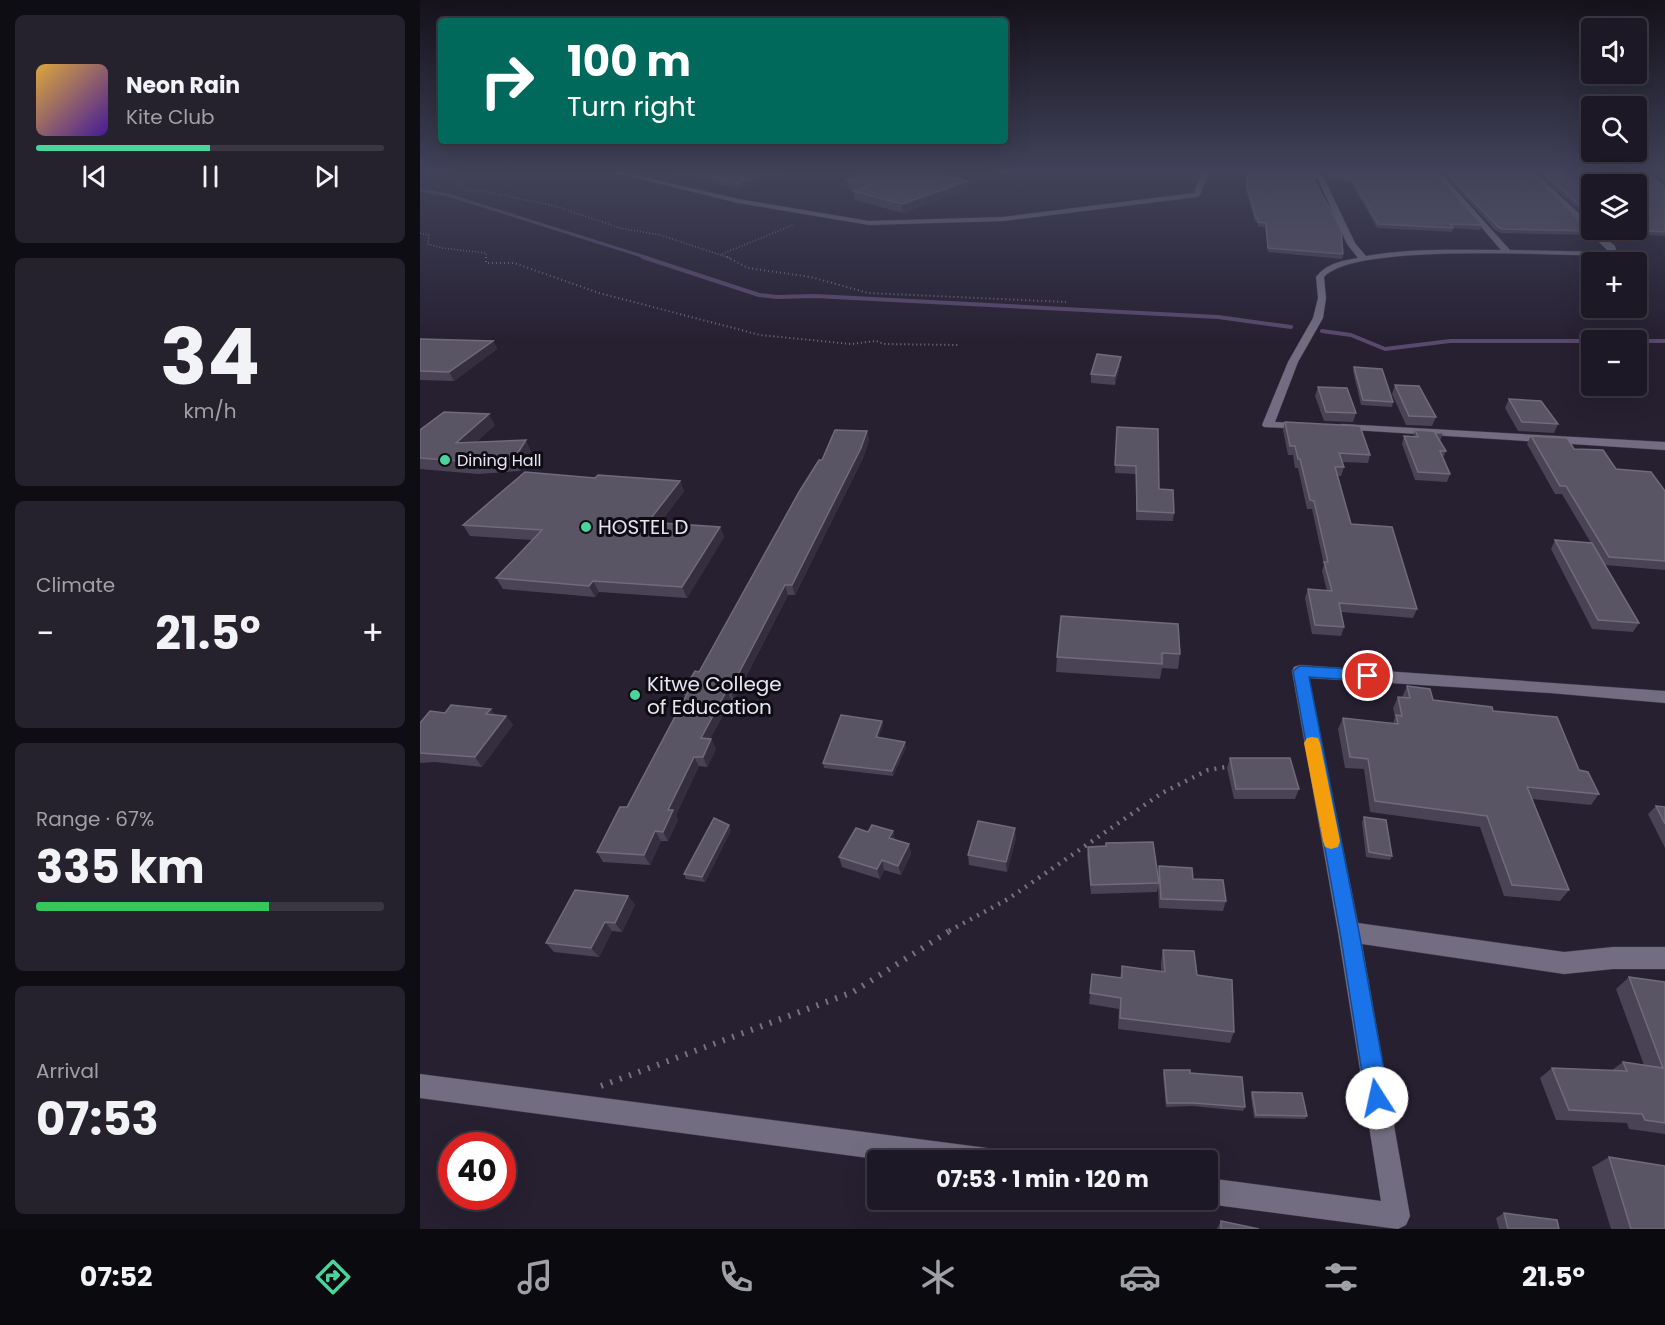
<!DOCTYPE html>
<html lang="en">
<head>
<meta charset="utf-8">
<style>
  body { margin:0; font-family:Poppins,sans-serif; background:#25212d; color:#f1f3f6; height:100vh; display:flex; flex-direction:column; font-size:22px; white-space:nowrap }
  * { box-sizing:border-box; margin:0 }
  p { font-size:20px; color:#a0a0a7 }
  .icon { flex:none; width:33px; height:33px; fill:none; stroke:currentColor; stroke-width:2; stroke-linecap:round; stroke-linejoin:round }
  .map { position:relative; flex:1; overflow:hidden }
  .details { display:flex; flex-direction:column; gap:15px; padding:15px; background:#0f0d14; width:420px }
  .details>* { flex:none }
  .banner { position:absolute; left:18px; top:18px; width:570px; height:126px; border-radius:6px; box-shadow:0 6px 24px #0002,0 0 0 2px #3a3742; background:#00695c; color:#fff; overflow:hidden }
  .tools { position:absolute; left:1161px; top:18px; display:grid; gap:12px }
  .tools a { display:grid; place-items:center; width:66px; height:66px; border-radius:6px; background:#1c1825; box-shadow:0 6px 24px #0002,0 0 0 2px #3a3742; font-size:30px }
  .speed { position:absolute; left:18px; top:1132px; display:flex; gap:12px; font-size:30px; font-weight:700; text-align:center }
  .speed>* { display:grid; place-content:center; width:78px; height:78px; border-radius:50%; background:#1c1825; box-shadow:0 6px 24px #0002,0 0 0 2px #3a3742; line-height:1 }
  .speed .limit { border:9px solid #d22; background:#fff; color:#111 }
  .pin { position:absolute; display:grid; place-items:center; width:51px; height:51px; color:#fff; margin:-26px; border:3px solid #fff; border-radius:50%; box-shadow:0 2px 6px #0007 }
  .me { position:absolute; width:66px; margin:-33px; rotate:350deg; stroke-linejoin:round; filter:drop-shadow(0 0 4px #0008) }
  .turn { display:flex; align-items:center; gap:21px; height:126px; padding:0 30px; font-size:27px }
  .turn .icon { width:78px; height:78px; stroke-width:2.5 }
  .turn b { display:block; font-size:42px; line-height:51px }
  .big { font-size:45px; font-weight:700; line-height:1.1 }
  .details .widget { flex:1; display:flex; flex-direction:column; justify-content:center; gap:9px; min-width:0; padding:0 21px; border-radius:9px; background:#25212d }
  .details .dial { align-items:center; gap:0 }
  .dial b { font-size:78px; line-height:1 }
  .song { display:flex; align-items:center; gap:18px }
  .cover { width:72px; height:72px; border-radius:9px; background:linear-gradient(135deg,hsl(40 70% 55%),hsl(260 70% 35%)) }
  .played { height:6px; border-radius:3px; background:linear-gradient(90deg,#49d49c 50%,#3a3742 50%) }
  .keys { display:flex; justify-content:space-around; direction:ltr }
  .heat { display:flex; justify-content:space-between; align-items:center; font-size:33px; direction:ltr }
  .charge { height:9px; border-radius:4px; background:linear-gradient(90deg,#34c759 67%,#3a3742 0) }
  .trip { position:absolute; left:447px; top:1150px; width:351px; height:60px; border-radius:6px; background:#1c1825; box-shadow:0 6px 24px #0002,0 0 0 2px #3a3742; font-weight:700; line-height:60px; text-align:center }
  .tabs { display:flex; height:96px; justify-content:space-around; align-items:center; background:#0b0a0f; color:#a0a0a7 }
  .tabs .icon { width:42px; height:42px }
  .tabs .selected { color:#49d49c }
  .tabs b { font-size:27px; color:#f1f3f6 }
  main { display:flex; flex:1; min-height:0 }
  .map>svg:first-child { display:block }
</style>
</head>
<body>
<main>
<section class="details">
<div class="widget">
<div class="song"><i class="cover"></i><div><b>Neon Rain</b><p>Kite Club</p></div></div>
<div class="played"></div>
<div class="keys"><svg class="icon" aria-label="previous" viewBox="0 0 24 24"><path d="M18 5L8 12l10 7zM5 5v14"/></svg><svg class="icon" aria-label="pause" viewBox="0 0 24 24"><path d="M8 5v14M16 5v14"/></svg><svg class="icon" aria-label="next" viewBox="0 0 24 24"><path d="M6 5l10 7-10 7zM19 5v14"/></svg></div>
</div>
<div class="widget dial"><b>34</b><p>km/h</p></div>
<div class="widget"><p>Climate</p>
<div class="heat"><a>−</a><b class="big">21.5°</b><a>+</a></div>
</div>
<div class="widget"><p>Range · 67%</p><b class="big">335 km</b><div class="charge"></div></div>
<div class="widget"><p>Arrival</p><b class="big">07:53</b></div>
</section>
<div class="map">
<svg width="1245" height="1229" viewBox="0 0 1245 1229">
  <rect width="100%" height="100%" fill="#262031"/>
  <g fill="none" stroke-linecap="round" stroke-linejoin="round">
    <polyline stroke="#59496d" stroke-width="3" points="0,190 28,195 228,258"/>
    <g stroke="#59496d" stroke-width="4">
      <polyline points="223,257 339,295 357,297 395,296 798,317 871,327"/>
      <polyline points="902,331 931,335 965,349 1030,341 1172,341"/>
      <polyline points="1216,341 1245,341"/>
    </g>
    <defs>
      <g id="minor">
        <polygon points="184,170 193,170 318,199 449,221 583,217 774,193 783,170 789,170 780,195 777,197 583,221 449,225 318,203"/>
        <path d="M894 170H900L935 243 946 256C991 248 1036 250 1081 250L1012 170H1018L1090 250 1189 252 1106 170H1112L1172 225V230H1176L1195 246 1197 254 1193 256C1141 256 935 242 904 277L906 298 903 318 878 362 855 422 883 423 889 426 883 429 844 427 842 425 868 362 893 318 898 298 896 277C907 263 921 261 938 258L927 244Z"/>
        <polygon points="922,424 1245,442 1245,450 918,429 916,427"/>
        <polygon points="880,665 1245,691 1245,703 1130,693 889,678 938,923 1144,952 1193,947 1245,947 1245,969 1193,969 1144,974 942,944 990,1216 986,1225 978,1229 788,1204 779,1200 788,1200 788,1178 961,1201 918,932 872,671 874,667"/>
        <polygon points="0,1074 567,1148 576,1152 580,1161 471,1161 0,1098"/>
      </g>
    </defs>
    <use href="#minor" stroke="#3f3a48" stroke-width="1"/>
    <g stroke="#777280" stroke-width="1.5" stroke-dasharray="1 2" stroke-linecap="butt">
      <polyline points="15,170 43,184 45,191 62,191 135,206 200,228 240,235 310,258"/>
      <polyline points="0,233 9,235 8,244 22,248 66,253 66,258"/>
      <polyline points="302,254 373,225"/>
    </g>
    <g stroke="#777280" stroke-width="2" stroke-dasharray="1 3" stroke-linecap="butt">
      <polyline points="66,257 66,263 94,263 179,293 340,335 431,344 456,341 464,344 538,345"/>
      <polyline points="307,257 328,268 391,277 448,293 646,302"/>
    </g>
    <polyline stroke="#777280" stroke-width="4.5" stroke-dasharray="2 6" stroke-linecap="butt" points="529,931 588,899 742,793 788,770 812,766"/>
    <polyline stroke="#777280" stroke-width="6" stroke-dasharray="2 8" stroke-linecap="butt" points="181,1086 433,992 531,930"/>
    <use href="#minor" fill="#736d81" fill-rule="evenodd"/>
  </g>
  <g fill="#494355">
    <polygon points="238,170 379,170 319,189"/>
    <polygon points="827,170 895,170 897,177 896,181 894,181 923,254 922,259 848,252 845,227 837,226 838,222 835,222 826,190"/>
    <polygon points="901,170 1013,170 1062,225 1060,230 1033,228 1032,232 957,228 931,182 908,181"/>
    <polygon points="1020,170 1108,170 1170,231 1168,235 1081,233 1075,230"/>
    <polygon points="1114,170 1221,170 1245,187 1245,236 1215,234 1214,236 1186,235 1177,230 1216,230 1172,184 1172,222"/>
    <polygon points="1227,170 1245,170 1245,181"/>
    <polygon points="427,180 548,189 483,213 435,200 433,191 436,190 428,189"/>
    <polygon points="0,339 73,341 77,349 34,381 0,380"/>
    <polygon points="700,365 695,385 671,383 671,374"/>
    <polygon points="934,367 973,402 972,407 941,405 933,371"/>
    <polygon points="975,385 1016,417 1012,426 986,425 972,394"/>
    <polygon points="898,387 936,413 933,422 904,421 895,396"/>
    <polygon points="1089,399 1138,424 1134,433 1098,431 1085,408"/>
    <polygon points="865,422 950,455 948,463 922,462 924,467 921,476 918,476 931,524 997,609 993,618 921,612 924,627 921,636 892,634 885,598 888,589 907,591 902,571 904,565 892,509 887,509 878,468 875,468 873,455 868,455 863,430"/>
    <polygon points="75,425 56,442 111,451 100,471 58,474 0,469 0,430"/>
    <polygon points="697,427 754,513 753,521 716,520 716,474 695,473"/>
    <polygon points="995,430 1023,433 1020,441 1026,451 1023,458 1030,474 1027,482 995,480 982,444 984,436 993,437"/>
    <polygon points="447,431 449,440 443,458 375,595 368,595 314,700 311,700 290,739 291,739 296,749 287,767 279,766 256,815 258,820 248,841 241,841 230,865 183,862 177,852 207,807 265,697 263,691 279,672 402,460"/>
    <polygon points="1111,436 1154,449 1196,469 1245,491 1245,570 1185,565 1219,623 1213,632 1172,629 1131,549 1135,540 1171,543 1142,494 1135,494 1107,444"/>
    <polygon points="175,478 260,481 264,491 240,523 300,527 304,537 267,598 179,592 175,597 83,589 76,578 112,540 50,536 43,525"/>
    <polygon points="641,616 760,654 758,669 742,668 740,679 636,672 637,657"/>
    <polygon points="987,686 1013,700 1073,711 1159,770 1179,794 1171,805 1112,799 1149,890 1140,901 1084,896 1060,827 950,812 944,769 925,768 918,729 923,718 973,723 975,717 973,708 978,697 982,697"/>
    <polygon points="25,713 86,716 93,725 62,767 15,762 0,763 0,723"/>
    <polygon points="462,721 463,725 458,737 486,747 473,776 404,768 403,763"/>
    <polygon points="810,758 879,789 875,799 814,799 807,768"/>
    <polygon points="1236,806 1245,807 1245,848 1228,814"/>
    <polygon points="944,817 972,856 970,860 946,857 942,822"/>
    <polygon points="311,830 285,882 266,879 264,874"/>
    <polygon points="473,831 475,840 489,844 491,854 481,875 464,870 460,879 422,867 419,857 448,832"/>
    <polygon points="596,838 587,872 549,865 548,855"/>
    <polygon points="686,843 738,874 739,866 773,879 806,901 803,911 739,908 738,887 737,892 671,894 667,856 668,847 685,846"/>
    <polygon points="208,896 215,905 202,932 192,931 179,957 134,952 126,943"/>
    <polygon points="743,950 777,975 814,1032 810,1043 698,1029 699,1009 669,1004 672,974 700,978 702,966 741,971 741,962"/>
    <polygon points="1209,977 1245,982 1245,1134 1209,1129 1207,1123 1136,1120 1120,1078 1132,1068 1192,1070 1203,1062 1224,1065 1196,989"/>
    <polygon points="744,1070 770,1073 825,1107 823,1111 772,1106 746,1107 743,1074"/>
    <polygon points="832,1092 887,1116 885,1119 834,1118 831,1096"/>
    <polygon points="1189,1157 1245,1229 1191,1229 1172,1167"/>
    <polygon points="1084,1213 1139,1229 1079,1229 1076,1218"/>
    <polygon points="801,1221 839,1229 797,1229"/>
  </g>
  <g fill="#342e3f">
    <polygon points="359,170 379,170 319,189 318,183"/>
    <polygon points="548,181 548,189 483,213 482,204"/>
    <polygon points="73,341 77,349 34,381 29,372"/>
    <polygon points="701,357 700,365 695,385 695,376"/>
    <polygon points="69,414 75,425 42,454 36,443"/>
    <polygon points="447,431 449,440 443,458 375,595 372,585"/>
    <polygon points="106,440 111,451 100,471 94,459"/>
    <polygon points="260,481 264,491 232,533 228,522"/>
    <polygon points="300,527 304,537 267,598 262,587"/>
    <polygon points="173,581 179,592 175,597 169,586"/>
    <polygon points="365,585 368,595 314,700 310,690"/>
    <polygon points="307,690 311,700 285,748 281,738"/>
    <polygon points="71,709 78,718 66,714"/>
    <polygon points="86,716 93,725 62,767 55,757"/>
    <polygon points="462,721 463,725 457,742 456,737"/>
    <polygon points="291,739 296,749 287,767 283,757"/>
    <polygon points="485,742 486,747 473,776 472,771"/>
    <polygon points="274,757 279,766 256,815 258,820 248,841 243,832 248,810"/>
    <polygon points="309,825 311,830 285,882 282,877"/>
    <polygon points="595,828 596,838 587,872 586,862"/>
    <polygon points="235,831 241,841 230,865 224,855"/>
    <polygon points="473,831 475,841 469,838"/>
    <polygon points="489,844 491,854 481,875 478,866"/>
    <polygon points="462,860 464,870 460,879 457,869"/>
    <polygon points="208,896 215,905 202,932 195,923"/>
    <polygon points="185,922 192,931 179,957 171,948"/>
  </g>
  <g fill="#5a5565" stroke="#706b7b" stroke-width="1.5">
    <polygon points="262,170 359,170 318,183"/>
    <polygon points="456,170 494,170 548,181 482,204 433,191 452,185 427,180"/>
    <polygon points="827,170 895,170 897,177 892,177 921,229 923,254 848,248 846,223 838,222 838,218 836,218 827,187"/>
    <polygon points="904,170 1013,170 1062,225 1030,224 1033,228 958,224 932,178 909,177"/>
    <polygon points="1024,170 1108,170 1170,231 1082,229 1077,226"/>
    <polygon points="1120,170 1221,170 1245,187 1245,232 1214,230 1216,232 1188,231 1185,230 1216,230 1216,184 1172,184 1172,216"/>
    <polygon points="1235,170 1245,170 1245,176"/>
    <polygon points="0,339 73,341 29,372 0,371"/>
    <polygon points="677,354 701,357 695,376 671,374"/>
    <polygon points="934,367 962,369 973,402 943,400"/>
    <polygon points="975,385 999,386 1016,417 989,416"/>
    <polygon points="898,387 927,388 936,413 906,412"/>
    <polygon points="1089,399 1121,401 1138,424 1102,422"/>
    <polygon points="24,412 69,414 36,443 106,440 94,459 52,462 0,458 0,430"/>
    <polygon points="865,422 940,426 950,455 919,453 924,467 915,467 931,524 972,527 997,609 919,603 924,627 895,625 888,589 912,591 904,562 908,562 894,501 890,500 880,459 878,459 875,446 870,446"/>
    <polygon points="697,427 738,429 739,489 753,490 754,513 717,511 716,466 695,465"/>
    <polygon points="415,430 447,431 441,448 372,585 365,585 310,690 307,690 281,738 291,739 283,757 274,757 248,810 253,810 243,832 235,831 224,855 177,852 200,807 207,807 268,692 263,691 275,671 279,672 379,492 399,460 402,460"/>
    <polygon points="995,430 1022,432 1023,433 1015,433 1026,451 1020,451 1030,474 998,472 984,436 998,437"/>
    <polygon points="1111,436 1147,438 1154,449 1183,450 1196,469 1231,472 1245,491 1245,561 1189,557 1146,486 1140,486"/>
    <polygon points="105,472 175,478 178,475 260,481 228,522 300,527 262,587 173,581 169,586 76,578 122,530 43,525"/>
    <polygon points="1135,540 1172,543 1219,623 1178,620"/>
    <polygon points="641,616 758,624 760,654 742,653 742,664 637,657"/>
    <polygon points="987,686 1010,689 1013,700 1072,707 1073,711 1137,717 1159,770 1168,772 1179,794 1107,787 1149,890 1092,885 1067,816 955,801 948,759 930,757 923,718 978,724 976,715 982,716 978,697 990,698"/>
    <polygon points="31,705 71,709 66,714 86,716 55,757 0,753 0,723 10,711 25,713"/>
    <polygon points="421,715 462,721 456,737 485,742 472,771 403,763"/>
    <polygon points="810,758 870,758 879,789 816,789"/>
    <polygon points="1236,806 1245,807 1245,824"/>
    <polygon points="944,817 966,820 972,856 949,852"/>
    <polygon points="294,818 309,825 282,877 264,874"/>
    <polygon points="558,821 595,828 586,862 548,855"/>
    <polygon points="452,825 473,831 469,838 489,844 478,866 462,860 457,869 419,857 436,828 448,832"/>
    <polygon points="733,842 739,883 671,885 668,847 686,846 686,843"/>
    <polygon points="739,866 772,868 773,879 803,880 806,901 741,899"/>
    <polygon points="155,890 208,896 195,923 185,922 171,948 126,943"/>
    <polygon points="743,950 774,951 777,975 812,980 814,1032 700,1018 701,998 670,993 672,974 702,978 702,966 745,972"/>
    <polygon points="1209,977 1245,982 1245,1123 1225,1120 1222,1114 1149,1110 1132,1068 1207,1071 1203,1062 1243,1068"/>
    <polygon points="744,1070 770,1070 770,1073 822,1077 825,1107 773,1103 747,1103"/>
    <polygon points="832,1092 882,1093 887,1116 836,1115"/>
    <polygon points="1189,1157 1245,1166 1245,1229 1211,1229"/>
    <polygon points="1084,1213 1137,1220 1139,1229 1088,1229"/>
    <polygon points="801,1221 839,1229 801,1229"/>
  </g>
  <linearGradient id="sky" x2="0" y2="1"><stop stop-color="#15121b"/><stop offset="0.5" stop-color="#41425a"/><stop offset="1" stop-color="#41425a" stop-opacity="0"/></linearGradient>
  <rect width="1245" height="342" fill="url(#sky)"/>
  <polygon fill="#1a73e8" stroke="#114b97" stroke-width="1.5" points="880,666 948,670 954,672 956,676 954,679 948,681 889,677 939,932 969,1098 965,1106 957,1109 950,1106 946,1098 920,932 873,671"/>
  <polygon fill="#f59e0b" points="892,737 898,738 900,743 920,841 918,847 911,849 905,847 903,841 884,743 887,738"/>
  <g fill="#49d49c" stroke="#0e0c13" stroke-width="2">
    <circle cx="25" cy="460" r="6"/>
    <circle cx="166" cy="527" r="6"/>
    <circle cx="215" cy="695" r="6"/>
  </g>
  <g text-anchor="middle" stroke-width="6" stroke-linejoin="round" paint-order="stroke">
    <g font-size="16" fill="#e8e5f0" stroke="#0e0c13" text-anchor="start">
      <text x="37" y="466">Dining Hall</text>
    </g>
    <g font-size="20" fill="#e8e5f0" stroke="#0e0c13" text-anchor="start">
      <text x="178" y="534">HOSTEL D</text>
      <text x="227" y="691">Kitwe College<tspan x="227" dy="23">of Education</tspan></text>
    </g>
  </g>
</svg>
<div class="tools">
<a><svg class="icon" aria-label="sound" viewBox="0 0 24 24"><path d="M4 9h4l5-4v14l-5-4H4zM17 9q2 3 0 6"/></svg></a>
<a><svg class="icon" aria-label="search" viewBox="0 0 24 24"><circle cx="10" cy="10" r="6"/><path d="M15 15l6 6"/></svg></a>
<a><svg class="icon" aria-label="layers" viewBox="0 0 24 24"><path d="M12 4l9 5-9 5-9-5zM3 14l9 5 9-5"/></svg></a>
<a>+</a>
<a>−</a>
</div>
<div class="speed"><div class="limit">40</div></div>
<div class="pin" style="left:948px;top:676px;background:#d93025"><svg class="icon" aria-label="arrive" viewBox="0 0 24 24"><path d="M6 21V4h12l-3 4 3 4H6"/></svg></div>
<svg class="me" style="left:957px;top:1098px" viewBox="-20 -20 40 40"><circle r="19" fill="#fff"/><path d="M0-13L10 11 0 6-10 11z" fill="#1a73e8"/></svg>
<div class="trip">07:53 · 1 min · 120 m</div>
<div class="banner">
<div class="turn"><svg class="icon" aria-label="right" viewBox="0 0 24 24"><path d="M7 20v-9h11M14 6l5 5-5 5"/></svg><div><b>100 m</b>Turn right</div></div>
</div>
</div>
</main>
<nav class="tabs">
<b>07:52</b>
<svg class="icon selected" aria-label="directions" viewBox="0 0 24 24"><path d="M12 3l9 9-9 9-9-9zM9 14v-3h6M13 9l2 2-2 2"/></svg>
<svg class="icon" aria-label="music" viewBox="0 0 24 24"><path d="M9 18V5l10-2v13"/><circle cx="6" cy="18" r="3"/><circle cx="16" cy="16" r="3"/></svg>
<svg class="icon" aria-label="phone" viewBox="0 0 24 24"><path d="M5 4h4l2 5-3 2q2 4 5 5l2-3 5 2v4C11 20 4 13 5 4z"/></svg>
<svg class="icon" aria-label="climate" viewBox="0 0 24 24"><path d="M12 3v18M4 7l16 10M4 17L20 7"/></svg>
<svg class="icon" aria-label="car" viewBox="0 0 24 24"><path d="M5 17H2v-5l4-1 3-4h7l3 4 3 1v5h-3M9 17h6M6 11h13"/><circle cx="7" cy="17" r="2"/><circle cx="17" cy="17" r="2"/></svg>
<svg class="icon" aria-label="filters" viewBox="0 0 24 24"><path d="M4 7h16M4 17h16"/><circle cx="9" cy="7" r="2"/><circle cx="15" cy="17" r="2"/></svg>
<b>21.5°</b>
</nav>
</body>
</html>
